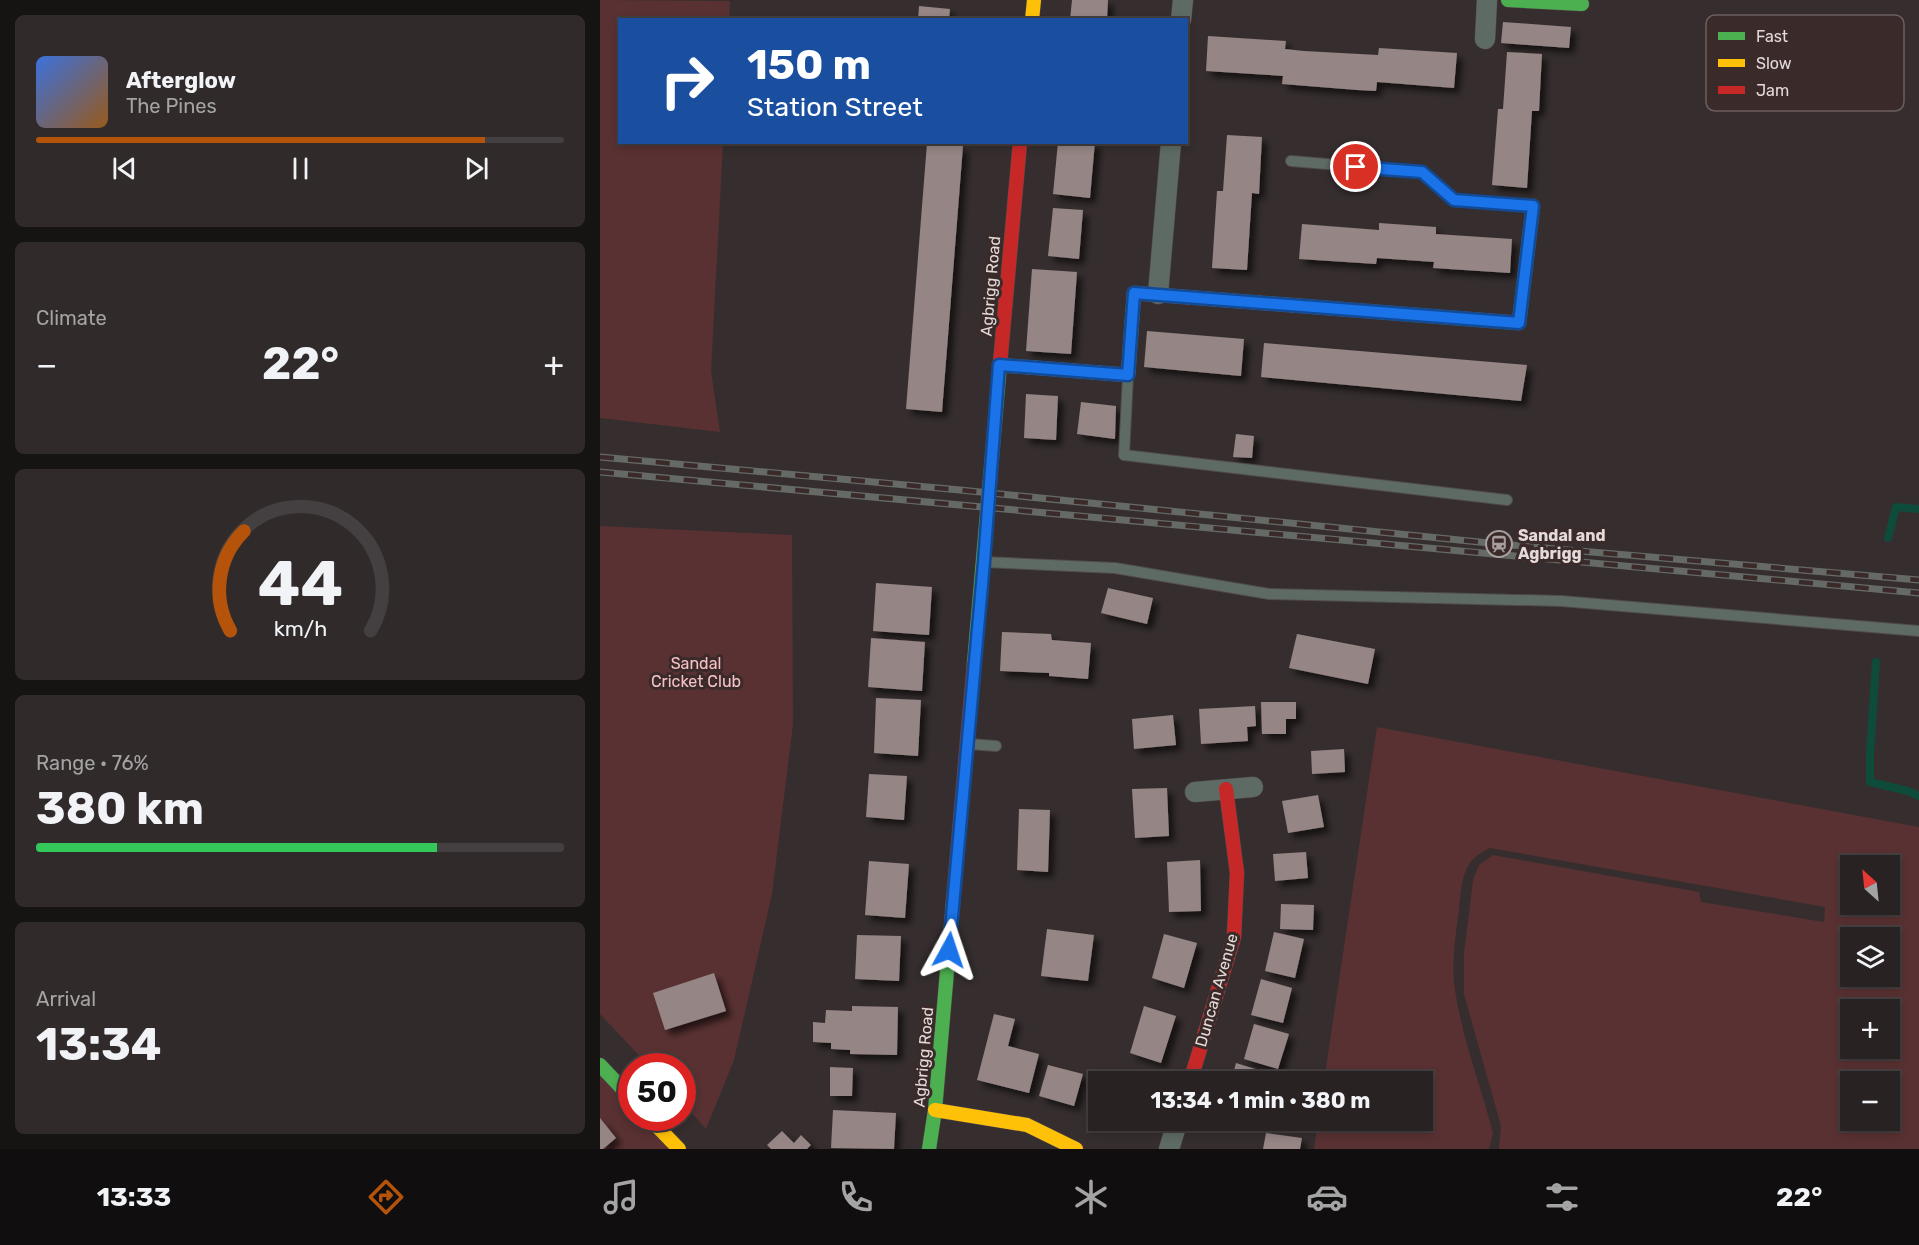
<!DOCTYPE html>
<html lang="en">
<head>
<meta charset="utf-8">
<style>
  body { margin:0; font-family:Rubik,sans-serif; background:#302a2a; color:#f1f3f6; height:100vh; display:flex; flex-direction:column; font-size:22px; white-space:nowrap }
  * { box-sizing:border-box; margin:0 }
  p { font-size:20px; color:#a5a4a5 }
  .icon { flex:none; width:33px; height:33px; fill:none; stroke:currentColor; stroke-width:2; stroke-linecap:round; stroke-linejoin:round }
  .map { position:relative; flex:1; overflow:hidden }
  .sheet { display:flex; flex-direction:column; gap:15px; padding:15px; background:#161313; width:600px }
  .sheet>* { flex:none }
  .hud { position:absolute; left:18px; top:18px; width:570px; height:126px; border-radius:0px; box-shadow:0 3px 9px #0003,0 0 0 2px #443f40; background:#1a4fa0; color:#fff; overflow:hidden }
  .needle { width:39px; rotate:333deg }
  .tools { position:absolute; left:1240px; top:855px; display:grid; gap:12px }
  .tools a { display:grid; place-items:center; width:60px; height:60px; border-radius:0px; background:#282222; box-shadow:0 3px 9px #0003,0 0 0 2px #443f40; font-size:30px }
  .speed { position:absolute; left:18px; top:1053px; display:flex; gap:12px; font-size:30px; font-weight:700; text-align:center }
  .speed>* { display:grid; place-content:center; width:78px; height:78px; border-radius:50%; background:#282222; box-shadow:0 3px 9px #0003,0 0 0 2px #443f40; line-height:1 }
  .speed .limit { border:9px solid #d22; background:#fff; color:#111 }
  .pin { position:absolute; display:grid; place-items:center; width:51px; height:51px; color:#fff; margin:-26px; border:3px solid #fff; border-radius:50%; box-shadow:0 2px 6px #0007 }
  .me { position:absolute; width:66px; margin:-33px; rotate:5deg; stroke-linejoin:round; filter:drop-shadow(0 0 4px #0008) }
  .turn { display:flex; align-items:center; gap:21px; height:126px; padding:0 30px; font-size:27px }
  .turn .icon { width:78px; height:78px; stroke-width:2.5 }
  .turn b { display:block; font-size:42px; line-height:51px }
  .big { font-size:45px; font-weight:700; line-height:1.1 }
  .sheet .tile { flex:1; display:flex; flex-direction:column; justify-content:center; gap:9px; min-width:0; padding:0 21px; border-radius:9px; background:#302a2a }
  .sheet .dial { align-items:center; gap:0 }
  .dial svg { height:156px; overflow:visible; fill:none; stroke:#443f40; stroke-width:7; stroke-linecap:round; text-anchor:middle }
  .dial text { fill:#f1f3f6; stroke:none }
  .song { display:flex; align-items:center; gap:18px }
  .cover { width:72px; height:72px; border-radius:9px; background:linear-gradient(135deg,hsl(220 70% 55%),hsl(30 70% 35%)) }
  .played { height:6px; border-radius:3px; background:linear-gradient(90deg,#b45309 85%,#443f40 85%) }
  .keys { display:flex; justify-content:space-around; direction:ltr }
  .heat { display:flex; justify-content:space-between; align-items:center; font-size:33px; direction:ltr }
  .charge { height:9px; border-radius:4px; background:linear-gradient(90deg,#34c759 76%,#443f40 0) }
  .trip { position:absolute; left:488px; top:1071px; width:345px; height:60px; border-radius:0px; background:#282222; box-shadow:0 3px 9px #0003,0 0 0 2px #443f40; font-weight:700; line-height:60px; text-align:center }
  .tab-bar { display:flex; height:96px; justify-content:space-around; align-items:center; background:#100e0e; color:#a5a4a5 }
  .tab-bar .icon { width:42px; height:42px }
  .tab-bar .on { color:#b45309 }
  .tab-bar b { font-size:27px; color:#f1f3f6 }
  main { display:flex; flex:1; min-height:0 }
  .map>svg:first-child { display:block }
</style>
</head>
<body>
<main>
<section class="sheet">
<div class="tile">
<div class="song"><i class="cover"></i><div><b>Afterglow</b><p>The Pines</p></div></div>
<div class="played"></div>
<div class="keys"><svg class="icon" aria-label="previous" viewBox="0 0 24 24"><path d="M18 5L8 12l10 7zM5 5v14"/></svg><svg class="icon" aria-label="pause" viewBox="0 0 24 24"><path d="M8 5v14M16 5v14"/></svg><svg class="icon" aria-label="next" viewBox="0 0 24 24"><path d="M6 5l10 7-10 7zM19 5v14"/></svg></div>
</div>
<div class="tile"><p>Climate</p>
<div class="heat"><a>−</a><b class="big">22°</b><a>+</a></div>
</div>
<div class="tile dial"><svg viewBox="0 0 100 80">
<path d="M14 69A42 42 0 1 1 86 69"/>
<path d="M14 69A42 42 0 0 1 21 18" stroke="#b45309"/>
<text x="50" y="56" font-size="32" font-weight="700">44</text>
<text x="50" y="72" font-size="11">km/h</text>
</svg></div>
<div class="tile"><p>Range · 76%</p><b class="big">380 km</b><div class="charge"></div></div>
<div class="tile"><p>Arrival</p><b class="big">13:34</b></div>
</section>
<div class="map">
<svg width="1319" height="1149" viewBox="0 0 1319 1149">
  <defs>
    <filter id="shadow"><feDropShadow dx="5.5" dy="5.5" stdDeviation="3" flood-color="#0009"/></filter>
  </defs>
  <rect width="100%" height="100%" fill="#362e2e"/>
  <g fill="#593132" fill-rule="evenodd">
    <polygon points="0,0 130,1 129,19 20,20 20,142 123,143 111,371 120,432 0,418"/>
    <polygon points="0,526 192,535 193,724 172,894 134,1060 106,1129 83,1103 82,1066 49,1066 0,1014"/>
    <path d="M777 727 1319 827V1149H899L901 1126 864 994V954L873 880 879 865 893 855 1099 892 1101 902 1224 922 1225 907 890 848C862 860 862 881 859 909 856 932 852 959 854 982 860 1033 880 1083 893 1133L889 1149H714L718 1121 822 1120V1082L724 1081ZM1251 866H1290V904H1251ZM1251 938H1290V976H1251ZM1251 1010H1290V1048H1251ZM1251 1082H1290V1120H1251Z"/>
    <polygon points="0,1066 31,1099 32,1118 49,1118 79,1149 0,1149"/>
  </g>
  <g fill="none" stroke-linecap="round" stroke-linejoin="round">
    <g stroke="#0f4b3a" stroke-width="8">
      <polyline points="1288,538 1296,507 1319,509"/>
      <polyline points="1276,662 1270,752 1270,782 1308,791 1319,796"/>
    </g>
  </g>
  <g fill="#958585" filter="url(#shadow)">
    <polygon points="472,0 508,0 507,20 470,20"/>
    <polygon points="319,6 350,9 349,20 318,20"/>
    <polygon points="903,22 971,27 969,48 901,43"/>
    <polygon points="608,36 686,41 685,49 704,51 778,55 779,48 857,53 854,88 777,82 776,91 757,90 682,84 683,76 606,71"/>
    <polygon points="907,52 942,54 939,111 932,111 927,188 892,185 898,109 903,109"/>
    <polygon points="627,135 662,137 659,194 652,193 647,270 612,268 617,191 623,191"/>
    <polygon points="458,142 495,142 490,198 453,194"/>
    <polygon points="327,143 363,146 342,412 306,409"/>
    <polygon points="453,208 483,210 479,259 448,256"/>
    <polygon points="779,223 836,227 836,234 912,239 910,273 833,268 834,262 777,258 776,264 699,259 702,224 779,230"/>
    <polygon points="432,269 477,272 471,354 426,351"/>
    <polygon points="547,331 644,339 641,376 544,367"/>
    <polygon points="664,343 927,365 921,401 661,377"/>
    <polygon points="426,394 458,396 456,440 424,438"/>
    <polygon points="481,402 516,406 515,439 477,434"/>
    <polygon points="636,434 654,436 652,458 633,457"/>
    <polygon points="276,583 332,587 329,635 273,631"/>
    <polygon points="508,588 553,598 547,624 501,613"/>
    <polygon points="402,632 451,634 452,640 491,643 488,679 449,676 449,673 400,671"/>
    <polygon points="697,634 775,649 768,684 689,668"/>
    <polygon points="271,638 325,642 322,691 268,687"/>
    <polygon points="276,698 321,700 318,756 274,753"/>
    <polygon points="661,702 696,702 696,719 686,719 686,734 662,734"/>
    <polygon points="655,706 656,726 647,727 648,741 601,744 599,709"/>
    <polygon points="573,715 576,745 534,749 532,719"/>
    <polygon points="744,749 745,772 712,774 711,751"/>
    <polygon points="269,774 307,776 304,820 266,817"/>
    <polygon points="567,788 569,836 535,838 532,789"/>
    <polygon points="718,795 724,827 688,833 682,801"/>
    <polygon points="419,809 450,810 448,872 417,870"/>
    <polygon points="706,852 708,878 675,881 673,854"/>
    <polygon points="600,860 601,911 569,912 567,862"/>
    <polygon points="269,861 309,864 305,918 265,915"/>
    <polygon points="681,904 714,905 713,930 680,929"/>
    <polygon points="447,929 494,935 488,981 441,976"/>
    <polygon points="674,932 704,939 695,978 665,971"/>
    <polygon points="564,934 597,943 584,988 552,978"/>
    <polygon points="257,935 301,936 299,981 255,979"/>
    <polygon points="114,973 126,1011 65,1030 53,993"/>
    <polygon points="661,979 692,988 683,1023 651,1015"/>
    <polygon points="252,1006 298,1007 297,1055 250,1054 250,1050 231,1049 231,1043 213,1042 213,1022 225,1023 226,1010 252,1011"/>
    <polygon points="544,1006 576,1016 561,1063 530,1053"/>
    <polygon points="394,1014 415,1019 408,1046 439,1054 429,1093 377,1080"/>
    <polygon points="654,1024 689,1034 678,1069 644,1059"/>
    <polygon points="636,1063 665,1072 663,1082 631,1082"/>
    <polygon points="448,1065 483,1074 474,1106 439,1096"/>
    <polygon points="230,1067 253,1068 252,1096 230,1096"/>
    <polygon points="498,1090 498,1119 486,1097"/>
    <polygon points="233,1110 296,1113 294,1149 231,1148"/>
    <polygon points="0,1118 16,1138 3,1149 0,1149"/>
    <polygon points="182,1131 194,1143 201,1135 211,1145 207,1149 171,1149 167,1145"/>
    <polygon points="666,1133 702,1138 700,1149 663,1149"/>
  </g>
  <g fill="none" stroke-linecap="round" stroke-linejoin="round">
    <defs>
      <g id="lane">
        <polyline points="691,161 822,172 854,200 933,206"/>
        <polyline points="528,376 524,455 907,500"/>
        <polyline points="384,562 515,568 669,594 961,601 1319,631"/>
        <polyline points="369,744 396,746"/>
      </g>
      <g id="street">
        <polyline points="581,20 583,0"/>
        <polyline points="885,39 887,0"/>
        <polyline points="558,294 571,142"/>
        <polyline points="595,792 653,787"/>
        <polyline points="569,1149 578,1120"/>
      </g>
      <g id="fast">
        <polyline points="908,0 982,4"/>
        <polyline points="702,306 919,323 933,206"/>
        <polyline points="374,664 400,364"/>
        <polyline points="0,1065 32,1099"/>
        <polyline points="329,1149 335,1110 353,902"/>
      </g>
      <g id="slow">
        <polyline points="432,20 434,0"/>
        <polyline points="399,365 528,375 534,293 702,306"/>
        <polyline points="335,1110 427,1125 476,1149"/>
        <polyline points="49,1118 79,1149"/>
      </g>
      <g id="jam">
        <polyline points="400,364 420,142"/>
        <polyline points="353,902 374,664"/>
        <polyline points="590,1082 634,937 637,873 626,789"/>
      </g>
    </defs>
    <use href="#lane" stroke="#514a4a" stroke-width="12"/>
    <use href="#street" stroke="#514a4a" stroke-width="21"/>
    <use href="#fast" stroke="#514a4a" stroke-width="15"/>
    <use href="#slow" stroke="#514a4a" stroke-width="15"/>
    <use href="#jam" stroke="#514a4a" stroke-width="15"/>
    <use href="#lane" stroke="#5e6b65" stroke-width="10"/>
    <use href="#street" stroke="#5e6b65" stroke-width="20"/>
    <use href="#fast" stroke="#4caf50" stroke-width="14"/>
    <use href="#slow" stroke="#ffc107" stroke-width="14"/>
    <use href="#jam" stroke="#c62828" stroke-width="14"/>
    <defs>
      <g id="rail">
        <polyline points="0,457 360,490 899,544 1319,580"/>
        <polyline points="0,472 1319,593"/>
      </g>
    </defs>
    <use href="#rail" stroke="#656a66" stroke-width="7"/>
    <use href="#rail" stroke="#3a2a2a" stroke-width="4.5" stroke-dasharray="14" stroke-linecap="butt"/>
  </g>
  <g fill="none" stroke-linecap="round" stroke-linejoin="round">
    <defs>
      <polyline id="route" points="349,950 384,562 399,365 528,375 534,293 919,323 933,206 854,200 822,172 756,167"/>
    </defs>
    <use href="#route" stroke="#114b97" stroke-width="15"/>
    <use href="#route" stroke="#1a73e8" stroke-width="10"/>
  </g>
  <defs>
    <symbol id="station-ring" viewBox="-11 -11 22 22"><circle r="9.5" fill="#3a2a2a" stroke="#a79e9d" stroke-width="1.5"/><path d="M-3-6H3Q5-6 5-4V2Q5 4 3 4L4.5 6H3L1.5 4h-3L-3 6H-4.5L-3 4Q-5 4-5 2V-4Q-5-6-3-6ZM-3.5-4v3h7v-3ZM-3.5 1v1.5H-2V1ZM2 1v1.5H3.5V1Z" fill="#a79e9d"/></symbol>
  </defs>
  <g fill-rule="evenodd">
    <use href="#station-ring" x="884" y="529" width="30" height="30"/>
  </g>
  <g text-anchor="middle" stroke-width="6" stroke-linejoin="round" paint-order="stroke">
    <g font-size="16" fill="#e4dad9" stroke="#3a2a2a">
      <text transform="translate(390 286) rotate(-85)" y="6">Agbrigg Road</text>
      <text transform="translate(616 990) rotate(-74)" y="6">Duncan Avenue</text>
      <text transform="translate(323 1057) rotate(-85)" y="6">Agbrigg Road</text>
    </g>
    <g font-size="16" font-weight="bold" fill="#e4dad9" stroke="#3a2a2a" text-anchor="start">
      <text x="918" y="541">Sandal and<tspan x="918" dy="18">Agbrigg</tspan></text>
    </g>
    <g font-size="16" fill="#f6c1c2" stroke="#3a2a2a">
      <text x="96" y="669">Sandal<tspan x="96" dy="18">Cricket Club</tspan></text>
    </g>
  </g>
  <rect x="1106" y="15" width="198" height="96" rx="9" fill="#3a2a2a" stroke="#6d5f5f" stroke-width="1.5"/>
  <rect x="1118" y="32" width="27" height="8" fill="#4caf50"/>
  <rect x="1118" y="59" width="27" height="8" fill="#ffc107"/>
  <rect x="1118" y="86" width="27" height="8" fill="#c62828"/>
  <g font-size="16" fill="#e4dad9">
    <text x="1156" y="42">Fast</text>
    <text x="1156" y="69">Slow</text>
    <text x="1156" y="96">Jam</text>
  </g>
</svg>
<div class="tools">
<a><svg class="needle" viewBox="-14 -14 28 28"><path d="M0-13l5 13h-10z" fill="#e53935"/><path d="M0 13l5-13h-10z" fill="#a5a4a5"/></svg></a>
<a><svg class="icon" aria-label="layers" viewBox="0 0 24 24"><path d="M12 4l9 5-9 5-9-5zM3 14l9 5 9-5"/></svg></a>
<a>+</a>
<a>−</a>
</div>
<div class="speed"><div class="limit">50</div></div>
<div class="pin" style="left:756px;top:167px;background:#d93025"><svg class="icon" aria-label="arrive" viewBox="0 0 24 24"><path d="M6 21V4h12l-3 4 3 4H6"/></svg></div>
<svg class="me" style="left:349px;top:950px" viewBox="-20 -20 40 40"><path d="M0-17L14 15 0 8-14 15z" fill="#1a73e8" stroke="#fff" stroke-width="4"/></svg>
<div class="trip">13:34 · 1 min · 380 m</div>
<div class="hud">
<div class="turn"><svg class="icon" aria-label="right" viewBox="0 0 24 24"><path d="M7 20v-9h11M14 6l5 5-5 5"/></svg><div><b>150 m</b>Station Street</div></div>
</div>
</div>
</main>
<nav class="tab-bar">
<b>13:33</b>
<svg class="icon on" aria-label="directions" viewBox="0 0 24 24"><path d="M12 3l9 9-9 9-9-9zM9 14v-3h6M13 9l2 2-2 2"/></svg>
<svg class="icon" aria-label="music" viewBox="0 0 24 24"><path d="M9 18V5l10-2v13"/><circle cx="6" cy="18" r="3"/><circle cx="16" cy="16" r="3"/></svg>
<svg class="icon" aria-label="phone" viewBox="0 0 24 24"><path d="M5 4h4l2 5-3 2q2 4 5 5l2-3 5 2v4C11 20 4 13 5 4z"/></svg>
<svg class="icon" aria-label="climate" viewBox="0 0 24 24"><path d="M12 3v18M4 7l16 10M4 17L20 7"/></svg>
<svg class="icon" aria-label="car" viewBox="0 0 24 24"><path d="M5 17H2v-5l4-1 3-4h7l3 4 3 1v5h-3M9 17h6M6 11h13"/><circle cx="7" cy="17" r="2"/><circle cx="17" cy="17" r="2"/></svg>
<svg class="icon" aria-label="filters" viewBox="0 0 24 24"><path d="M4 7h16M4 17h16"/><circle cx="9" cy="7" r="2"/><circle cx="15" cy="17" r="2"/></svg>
<b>22°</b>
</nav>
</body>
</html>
